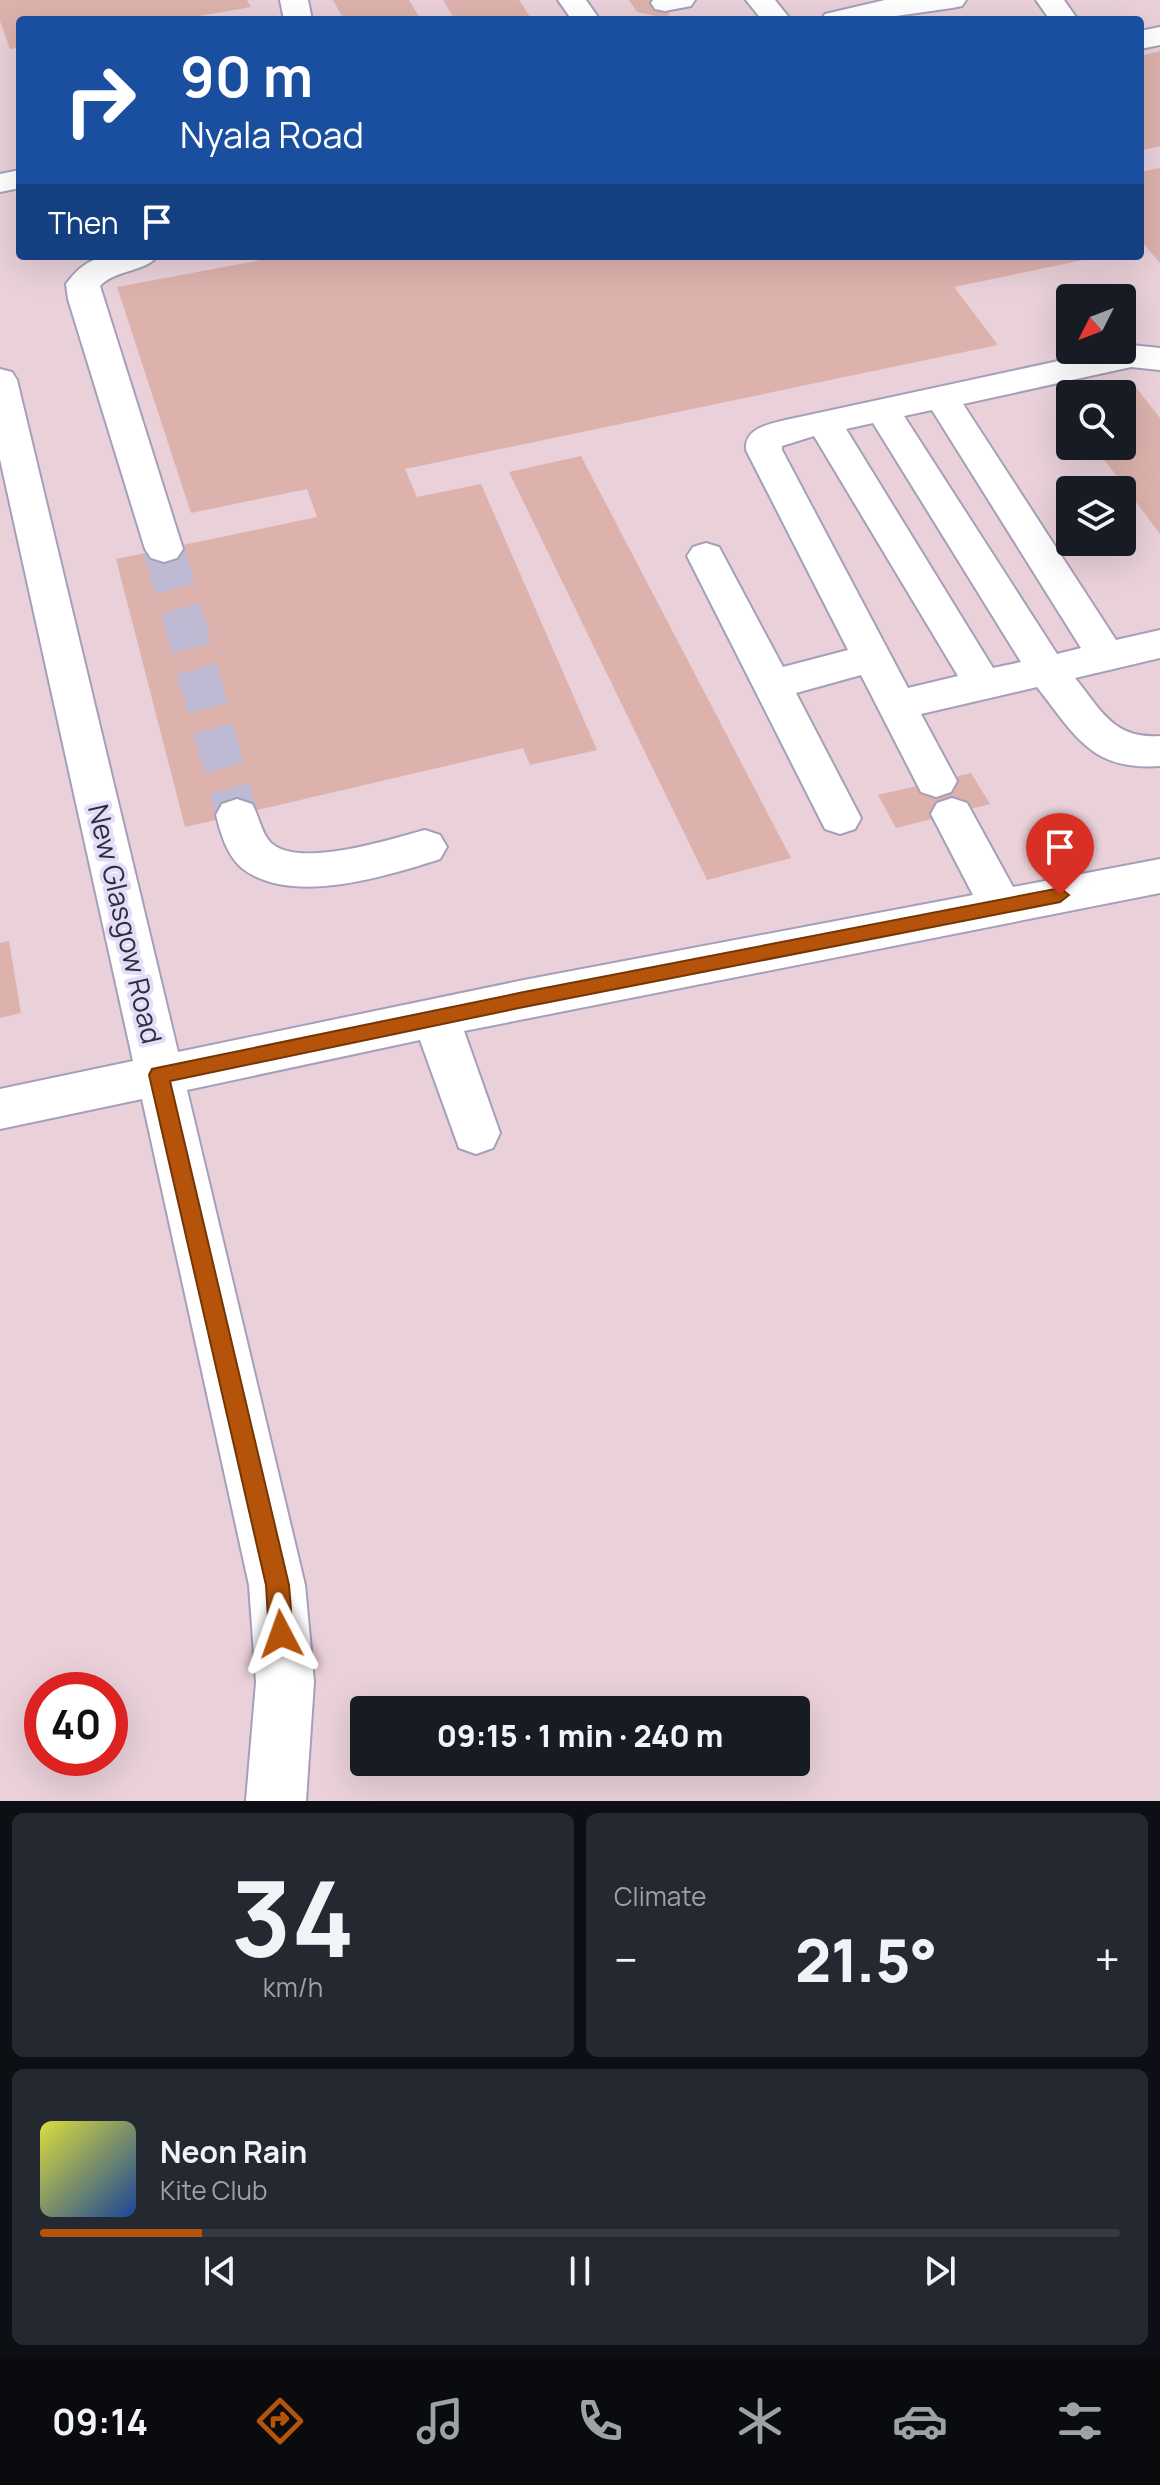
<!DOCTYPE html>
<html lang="en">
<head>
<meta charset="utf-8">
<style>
  body { margin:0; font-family:Manrope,sans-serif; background:#242831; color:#f1f3f6; height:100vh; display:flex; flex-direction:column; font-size:30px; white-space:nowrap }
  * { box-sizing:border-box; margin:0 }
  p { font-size:26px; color:#9ea1a6 }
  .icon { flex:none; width:44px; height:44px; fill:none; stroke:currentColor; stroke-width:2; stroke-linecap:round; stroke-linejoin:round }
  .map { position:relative; height:1801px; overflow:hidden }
  .panel { display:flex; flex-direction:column; gap:12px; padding:12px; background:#0d0f14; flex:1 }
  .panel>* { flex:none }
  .guide { position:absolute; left:16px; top:16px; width:1128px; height:244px; border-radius:8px; box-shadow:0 8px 32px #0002; background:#1a4fa0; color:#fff; overflow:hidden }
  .needle { width:52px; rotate:228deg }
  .tools { position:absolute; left:1056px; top:284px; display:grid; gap:16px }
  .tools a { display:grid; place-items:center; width:80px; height:80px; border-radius:8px; background:#171b24; box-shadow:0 8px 32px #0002; font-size:40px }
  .speed { position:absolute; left:24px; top:1672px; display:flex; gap:16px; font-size:40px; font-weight:700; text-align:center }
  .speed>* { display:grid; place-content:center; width:104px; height:104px; border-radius:50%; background:#171b24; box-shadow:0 8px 32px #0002; line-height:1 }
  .speed .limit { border:12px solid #d22; background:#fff; color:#111 }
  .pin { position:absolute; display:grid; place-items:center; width:68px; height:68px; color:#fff; margin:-82px -34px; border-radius:50% 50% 50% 0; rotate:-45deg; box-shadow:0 0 8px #0007 }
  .pin .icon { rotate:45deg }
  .me { position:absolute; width:88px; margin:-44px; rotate:356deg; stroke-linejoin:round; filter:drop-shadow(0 0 6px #0008) }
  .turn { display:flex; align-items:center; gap:28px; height:168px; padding:0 32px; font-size:36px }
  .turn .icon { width:104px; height:104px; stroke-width:2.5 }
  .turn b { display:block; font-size:56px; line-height:68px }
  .then { display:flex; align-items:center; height:76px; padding:0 32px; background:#0003; gap:16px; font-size:30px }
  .big { font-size:60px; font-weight:800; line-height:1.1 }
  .panel .card { flex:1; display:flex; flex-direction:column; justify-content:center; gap:12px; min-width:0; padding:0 28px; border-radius:12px; background:#242831 }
  .panel .dial { align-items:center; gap:0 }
  .dial b { font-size:104px; line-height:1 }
  .song { display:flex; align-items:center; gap:24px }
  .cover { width:96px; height:96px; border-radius:12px; background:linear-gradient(135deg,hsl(60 70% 55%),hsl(220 70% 35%)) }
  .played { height:8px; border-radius:4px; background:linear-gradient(90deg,#b45309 15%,#363941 15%) }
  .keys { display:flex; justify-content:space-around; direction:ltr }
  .heat { display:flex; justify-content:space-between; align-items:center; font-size:44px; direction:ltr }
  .panel .tiles { flex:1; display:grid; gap:12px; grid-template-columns:1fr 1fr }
  .card:last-child { grid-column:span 2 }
  .trip { position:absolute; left:350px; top:1696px; width:460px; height:80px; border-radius:8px; background:#171b24; box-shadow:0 8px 32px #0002; font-weight:800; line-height:80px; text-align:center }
  .tabs { display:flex; height:128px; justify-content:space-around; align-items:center; background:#090b0e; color:#9ea1a6 }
  .tabs .icon { width:56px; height:56px }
  .tabs .active { color:#b45309 }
  .tabs b { font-size:36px; color:#f1f3f6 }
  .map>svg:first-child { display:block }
</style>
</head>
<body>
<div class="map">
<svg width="1160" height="1801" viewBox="0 0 1160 1801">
  <rect width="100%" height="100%" fill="#e3ddfa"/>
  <path fill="#e9d0d9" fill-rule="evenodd" d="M0 0H1160V1801H0ZM20 20H1140V256H20ZM1070 298H1122V350H1070ZM1070 394H1122V446H1070ZM1070 490H1122V542H1070ZM42 1690H110V1758H42ZM364 1710H796V1762H364Z"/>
  <g fill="#ddb2ad">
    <polygon points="0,0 247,0 251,7 176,20 20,20 20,48 10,49 0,21"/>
    <polygon points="333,0 409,0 421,20 344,20"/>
    <polygon points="443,0 519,0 532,20 455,20"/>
    <polygon points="629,0 658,0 670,15 660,17 637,12"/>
    <polygon points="1160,51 1160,146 1140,151 1140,56"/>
    <polygon points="1160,168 1160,263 1140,240 1140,172"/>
    <polygon points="282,256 1098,256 1098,257 954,287 998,345 405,469 417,497 481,484 597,750 530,765 523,748 185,827 116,559 317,517 307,489 191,513 117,287"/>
    <polygon points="1130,380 1160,418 1160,534 1094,446 1122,446 1122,394 1072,394"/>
    <polygon points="1070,393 1070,415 1056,396"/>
    <polygon points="581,456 791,858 707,880 509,472"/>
    <polygon points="971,773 990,804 896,828 878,795"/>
    <polygon points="9,941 21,1013 0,1018 0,943"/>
  </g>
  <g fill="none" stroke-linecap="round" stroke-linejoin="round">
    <polyline stroke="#bfbad3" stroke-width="41" stroke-dasharray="41 21" stroke-linecap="butt" points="164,549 237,815"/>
    <defs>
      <g id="minor">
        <polygon points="280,0 308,0 312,20 284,20"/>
        <polygon points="558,0 586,0 600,20 572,20"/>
        <polygon points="653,0 695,0 691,6 665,11 655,9 651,3"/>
        <polygon points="746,0 775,0 791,20 762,20"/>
        <polygon points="885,0 966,0 962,6 952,8 868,20 821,20 825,14"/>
        <polygon points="1036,0 1064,0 1078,20 1050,20"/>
        <polygon points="1160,27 1160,45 1140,49 1140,31"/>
        <polygon points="20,170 20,188 0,192 0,174"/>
        <path d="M105 256H157C146 272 116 269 100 286L183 549 177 558 164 562 151 558 145 549 68 299 66 284C77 269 87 261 105 256Z"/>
        <path d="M1131 345 1160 348V370L1131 367 963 404 1116 640 1160 630V658L1075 678C1102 711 1113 739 1160 736V766C1091 771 1075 735 1037 687L921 714 957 781 951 792 936 797 921 792 861 675 796 693 861 818 855 829 840 834 825 829 687 556 693 547 706 543 719 547 783 667 848 650 746 450C744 430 765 425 781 421L1109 350H1122ZM932 410 1081 648 1057 654 904 416ZM873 423 1021 662 993 668 846 429ZM814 436 958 676 908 688 782 450V446Z"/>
        <polygon points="0,369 12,372 17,380 178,1052 524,980 973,895 931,814 937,803 952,798 967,803 1013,887 1160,859 1160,893 464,1031 500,1133 493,1148 476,1154 459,1148 420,1040 187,1090 305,1585 314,1682 306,1801 246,1801 256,1682 249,1585 142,1099 0,1129 0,1089 133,1061 0,459"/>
        <path d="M237 799 252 804C259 816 261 833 271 843 299 869 391 839 425 830L440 835 447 847 440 859C387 876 293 906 243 869 227 856 221 834 216 815L222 804Z"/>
      </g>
    </defs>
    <use href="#minor" stroke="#a59fba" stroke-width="4"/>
    <use href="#minor" fill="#fff" fill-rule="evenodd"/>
  </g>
  <polygon fill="#b45309" stroke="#753606" stroke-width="2" points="1060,888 1069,895 1060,902 524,1007 170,1081 289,1585 293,1634 290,1642 281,1645 273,1642 269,1634 266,1585 149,1075 152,1069 524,992"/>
  <g text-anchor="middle" stroke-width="8" stroke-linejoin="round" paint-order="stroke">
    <g font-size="28" fill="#312e39" stroke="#e3ddfa">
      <text transform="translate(125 924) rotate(77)" y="10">New Glasgow Road</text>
    </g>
  </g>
</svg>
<div class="tools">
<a><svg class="needle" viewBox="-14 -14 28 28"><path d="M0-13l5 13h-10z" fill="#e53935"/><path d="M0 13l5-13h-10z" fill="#9ea1a6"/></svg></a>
<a><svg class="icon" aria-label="search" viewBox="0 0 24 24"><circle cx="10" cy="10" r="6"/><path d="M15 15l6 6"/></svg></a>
<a><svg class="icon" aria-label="layers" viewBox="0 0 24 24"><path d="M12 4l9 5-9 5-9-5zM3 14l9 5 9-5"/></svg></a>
</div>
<div class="speed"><div class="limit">40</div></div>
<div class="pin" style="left:1060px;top:895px;background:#d93025"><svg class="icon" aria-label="arrive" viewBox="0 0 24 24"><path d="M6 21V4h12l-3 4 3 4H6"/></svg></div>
<svg class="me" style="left:281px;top:1634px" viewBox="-20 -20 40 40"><path d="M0-17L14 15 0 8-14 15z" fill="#b45309" stroke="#fff" stroke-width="4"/></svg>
<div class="trip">09:15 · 1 min · 240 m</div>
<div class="guide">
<div class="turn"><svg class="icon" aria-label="right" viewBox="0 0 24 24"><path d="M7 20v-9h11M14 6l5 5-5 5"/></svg><div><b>90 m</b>Nyala Road</div></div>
<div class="then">Then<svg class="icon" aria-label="arrive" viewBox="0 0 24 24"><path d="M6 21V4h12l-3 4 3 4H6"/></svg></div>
</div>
</div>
<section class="panel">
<div class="tiles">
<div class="card dial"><b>34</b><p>km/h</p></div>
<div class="card"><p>Climate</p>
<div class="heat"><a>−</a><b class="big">21.5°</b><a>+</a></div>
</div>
<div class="card">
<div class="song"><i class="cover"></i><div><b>Neon Rain</b><p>Kite Club</p></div></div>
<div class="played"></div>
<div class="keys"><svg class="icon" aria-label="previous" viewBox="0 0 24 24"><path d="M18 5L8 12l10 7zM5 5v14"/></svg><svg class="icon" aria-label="pause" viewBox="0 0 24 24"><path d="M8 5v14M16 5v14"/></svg><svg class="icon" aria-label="next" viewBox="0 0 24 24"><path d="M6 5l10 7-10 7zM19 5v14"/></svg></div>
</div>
</div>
</section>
<nav class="tabs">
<b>09:14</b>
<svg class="icon active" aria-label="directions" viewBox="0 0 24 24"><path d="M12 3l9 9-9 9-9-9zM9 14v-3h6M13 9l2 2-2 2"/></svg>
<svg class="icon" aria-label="music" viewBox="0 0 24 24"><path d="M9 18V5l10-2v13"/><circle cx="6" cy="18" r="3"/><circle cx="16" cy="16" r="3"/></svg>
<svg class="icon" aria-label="phone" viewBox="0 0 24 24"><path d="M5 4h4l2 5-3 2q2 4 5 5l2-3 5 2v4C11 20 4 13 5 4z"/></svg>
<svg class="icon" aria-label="climate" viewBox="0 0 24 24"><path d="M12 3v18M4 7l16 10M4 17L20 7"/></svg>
<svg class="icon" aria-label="car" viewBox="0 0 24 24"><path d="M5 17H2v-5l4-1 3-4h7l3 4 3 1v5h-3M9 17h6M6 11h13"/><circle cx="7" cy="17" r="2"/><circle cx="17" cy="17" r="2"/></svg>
<svg class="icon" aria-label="filters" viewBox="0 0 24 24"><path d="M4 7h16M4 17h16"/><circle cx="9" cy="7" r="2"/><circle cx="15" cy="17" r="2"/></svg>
</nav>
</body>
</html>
